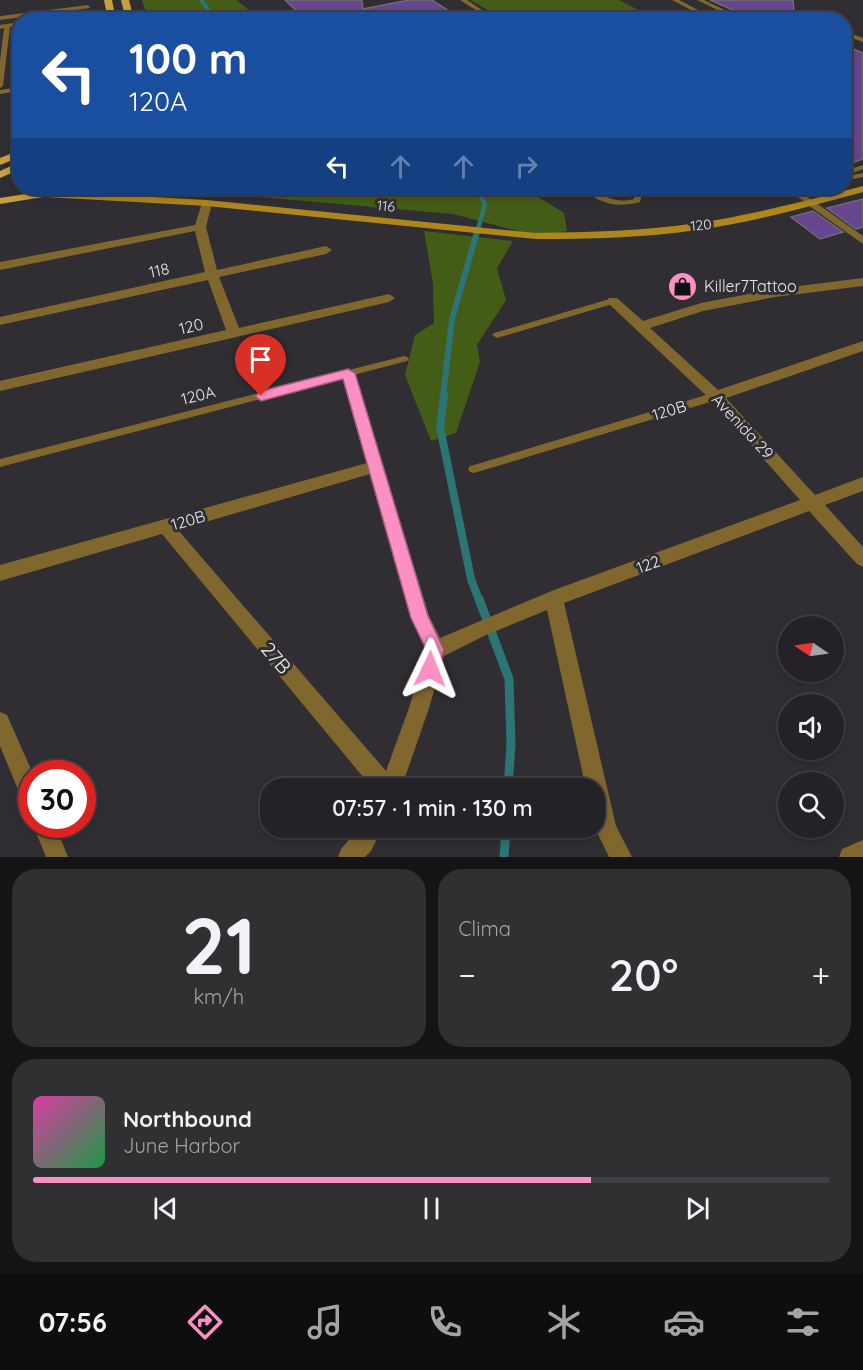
<!DOCTYPE html>
<html lang="es">
<head>
<meta charset="utf-8">
<style>
  body { margin:0; font-family:Quicksand,sans-serif; background:#302f32; color:#f1f3f6; height:100vh; display:flex; flex-direction:column; font-size:22px; white-space:nowrap }
  * { box-sizing:border-box; margin:0 }
  p { font-size:20px; color:#a3a4a7 }
  .icon { flex:none; width:33px; height:33px; fill:none; stroke:currentColor; stroke-width:2; stroke-linecap:round; stroke-linejoin:round }
  .map { position:relative; height:857px; overflow:hidden }
  .side { display:flex; flex-direction:column; gap:12px; padding:12px; background:#141315; flex:1 }
  .side>* { flex:none }
  .guide { position:absolute; left:12px; top:12px; width:840px; height:183px; border-radius:24px; box-shadow:0 3px 9px #0003,0 0 0 2px #413f43; background:#1a4fa0; color:#fff; overflow:hidden }
  .needle { width:39px; rotate:283deg }
  .tools { position:absolute; left:778px; top:616px; display:grid; gap:12px }
  .tools a { display:grid; place-items:center; width:66px; height:66px; border-radius:50%; background:#242226; box-shadow:0 3px 9px #0003,0 0 0 2px #413f43; font-size:30px }
  .speed { position:absolute; left:18px; top:760px; display:flex; gap:12px; font-size:30px; font-weight:700; text-align:center }
  .speed>* { display:grid; place-content:center; width:78px; height:78px; border-radius:50%; background:#242226; box-shadow:0 3px 9px #0003,0 0 0 2px #413f43; line-height:1 }
  .speed .limit { border:9px solid #d22; background:#fff; color:#111 }
  .pin { position:absolute; display:grid; place-items:center; width:51px; height:51px; color:#fff; margin:-62px -26px; border-radius:50% 50% 50% 0; rotate:-45deg; box-shadow:0 0 6px #0007 }
  .pin .icon { rotate:45deg }
  .me { position:absolute; width:66px; margin:-33px; rotate:2deg; stroke-linejoin:round; filter:drop-shadow(0 0 4px #0008) }
  .turn { display:flex; align-items:center; gap:21px; height:126px; padding:0 18px; font-size:27px }
  .turn .icon { width:78px; height:78px; stroke-width:2.5 }
  .turn b { display:block; font-size:42px; line-height:51px }
  .lanes { display:flex; align-items:center; height:57px; padding:0 18px; background:#0003; justify-content:center; gap:30px; direction:ltr }
  .lanes .off { opacity:.35 }
  .big { font-size:45px; font-weight:600; line-height:1.1 }
  .side .card { flex:1; display:flex; flex-direction:column; justify-content:center; gap:9px; min-width:0; padding:0 21px; border-radius:24px; background:#302f32 }
  .side .dial { align-items:center; gap:0 }
  .dial b { font-size:78px; line-height:1 }
  .song { display:flex; align-items:center; gap:18px }
  .cover { width:72px; height:72px; border-radius:9px; background:linear-gradient(135deg,hsl(320 70% 55%),hsl(140 70% 35%)) }
  .played { height:6px; border-radius:3px; background:linear-gradient(90deg,#fc8fc3 70%,#413f43 70%) }
  .keys { display:flex; justify-content:space-around; direction:ltr }
  .heat { display:flex; justify-content:space-between; align-items:center; font-size:33px; direction:ltr }
  .side .tiles { flex:1; display:grid; gap:12px; grid-template-columns:1fr 1fr }
  .card:last-child { grid-column:span 2 }
  .trip { position:absolute; left:260px; top:778px; width:345px; height:60px; border-radius:24px; background:#242226; box-shadow:0 3px 9px #0003,0 0 0 2px #413f43; font-weight:600; line-height:60px; text-align:center }
  .tabs { display:flex; height:96px; justify-content:space-around; align-items:center; background:#0e0e0f; color:#a3a4a7 }
  .tabs .icon { width:42px; height:42px }
  .tabs .current { color:#fc8fc3 }
  .tabs b { font-size:27px; color:#f1f3f6 }
  .map>svg:first-child { display:block }
</style>
</head>
<body>
<div class="map">
<svg width="863" height="857" viewBox="0 0 863 857">
  <rect width="100%" height="100%" fill="#302e33"/>
  <g fill="#435d16">
    <polygon points="142,0 237,0 259,19 148,19"/>
    <polygon points="470,0 619,0 654,18 646,20 503,19"/>
    <polygon points="85,188 524,188 564,213 567,231 536,236 453,214 247,196 153,190 85,190"/>
    <polygon points="424,231 513,241 497,268 506,300 477,345 480,362 456,433 431,441 405,375 415,335 434,323 433,284"/>
  </g>
  <g fill="none" stroke-linecap="round" stroke-linejoin="round">
    <polyline stroke="#2b7575" stroke-width="4" points="201,0 213,16 210,20"/>
    <polyline stroke="#2b7575" stroke-width="4.5" points="476,188 485,204 477,233"/>
    <polyline stroke="#2b7575" stroke-width="6" points="443,396 452,319 477,232"/>
    <polyline stroke="#2b7575" stroke-width="8" points="444,394 440,427 471,579 479,600"/>
    <g stroke="#2b7575" stroke-width="9">
      <polyline points="479,599 509,679 511,744 508,789"/>
      <polyline points="504,857 506,828"/>
    </g>
  </g>
  <g fill="#67458f" stroke="#6e6c71" stroke-width="1.5">
    <polygon points="285,0 362,0 363,9 409,0 432,0 455,15 433,20 357,20 357,17 336,20 327,11 322,15 325,20 306,20"/>
    <polygon points="710,0 793,0 795,20 756,20"/>
    <polygon points="844,45 863,53 863,159 844,166"/>
    <polygon points="863,199 863,227 856,229 827,208"/>
    <polygon points="813,211 843,232 820,239 791,217"/>
  </g>
  <g fill="none" stroke-linecap="round" stroke-linejoin="round">
    <g fill="#80672e" fill-rule="evenodd">
      <polygon points="460,0 467,0 497,20 491,20"/>
      <polygon points="672,0 679,0 717,20 710,20"/>
      <polygon points="697,0 704,0 745,20 738,20"/>
      <polygon points="88,5 90,8 0,20 0,16"/>
      <polygon points="327,13 334,20 329,20 324,15"/>
      <polygon points="665,16 667,19 658,20 658,19"/>
      <polygon points="56,17 58,20 53,20"/>
      <polygon points="20,22 20,26 10,27 3,86 0,88 0,61 4,28 0,29 0,25"/>
      <polygon points="844,31 863,38 863,42 844,35"/>
      <polygon points="20,87 20,91 0,94 0,90"/>
      <polygon points="863,165 863,169 844,176 844,171"/>
      <polygon points="863,173 863,177 844,181 844,177"/>
      <path d="M582 188C600 186 605 206 634 199L635 192 632 188H639L643 191 640 202C617 208 599 204 582 188Z"/>
      <polygon points="786,188 794,188 816,203 809,205"/>
      <polygon points="613,298 617,301 616,303 497,338 492,335 494,333"/>
      <polygon points="404,356 407,357 409,359 407,361 0,467 0,459"/>
      <polygon points="716,392 720,393 721,396 720,399 474,473 470,472 468,469 470,466 474,465"/>
    </g>
    <g fill="#80672e" fill-rule="evenodd">
      <polygon points="207,200 212,203 206,227 217,270 326,246 332,250 326,254 219,277 239,328 389,294 395,298 389,302 0,391 0,381 226,330 208,280 0,325 0,317 205,272 195,231 0,270 0,262 195,225 202,203"/>
      <polygon points="812,200 863,236 863,244 808,205 807,203"/>
      <path d="M863 278V286L775 297 703 311 650 328 718 390 863 341V351L726 398 815 495 863 477V491L825 505 863 547V567L857 564 809 511 564 603 616 826 632 857H609L594 826V789H586L547 610 486 635 444 656 429 708 401 789H373L162 534 0 581V565L367 463 341 373 348 368 355 373 429 616 440 638 554 590 800 500 711 400 609 304 607 301 609 298H617L643 321 701 303 775 289ZM370 474 411 618 426 651 409 708 386 771 178 530Z"/>
      <polygon points="0,712 7,715 33,774 32,774 32,807 24,804 0,746"/>
      <polygon points="33,825 55,825 68,857 46,857"/>
      <polygon points="359,828 382,828 371,851 365,857 338,857 341,849"/>
      <polygon points="863,840 863,857 839,857 842,849"/>
    </g>
    <path fill="#ad861c" fill-rule="evenodd" d="M863 186V192C808 207 753 222 697 230 644 238 590 239 536 239L207 206 45 197 40 194 45 191 207 200 536 233C590 232 644 231 697 223 753 215 808 200 863 186Z"/>
    <g fill="#c89f3e" fill-rule="evenodd">
      <polygon points="104,0 112,0 116,20 108,20"/>
      <polygon points="121,0 129,0 134,20 126,20"/>
      <polygon points="20,150 20,157 0,165 0,158"/>
      <polygon points="20,162 20,169 0,178 0,171"/>
      <polygon points="20,176 20,185 15,182 16,177"/>
      <polygon points="45,191 50,194 49,196 0,204 0,198"/>
    </g>
  </g>
  <polygon fill="#fc8fc3" stroke="#a45d7f" stroke-width="1.5" points="348,369 355,373 428,616 444,650 436,676 430,678 424,676 421,669 427,651 411,618 343,379 261,401 255,396 261,391"/>
  <defs>
    <symbol id="shop-disc" viewBox="-11 -11 22 22"><circle r="9.5" fill="#fc8fc3" stroke="#302e33"/><path d="M-5-2.5h2.3a2.7 3.5 0 0 1 5.4 0H5L5.5 6h-11ZM-1.5-2.5h3a1.5 2.3 0 0 0-3 0Z" fill="#111"/></symbol>
  </defs>
  <g fill-rule="evenodd">
    <use href="#shop-disc" x="666" y="270" width="33" height="33"/>
  </g>
  <g text-anchor="middle" stroke-width="6" stroke-linejoin="round" paint-order="stroke">
    <g font-size="14" fill="#e8e7ea" stroke="#302e33">
      <text transform="translate(386 206) rotate(6)" y="5">116</text>
      <text transform="translate(701 225) rotate(-6)" y="5">120</text>
    </g>
    <g font-size="16" fill="#e8e7ea" stroke="#302e33">
      <text transform="translate(159 270) rotate(-12)" y="6">118</text>
      <text transform="translate(191 326) rotate(-13)" y="6">120</text>
      <text transform="translate(198 395) rotate(-14)" y="6">120A</text>
      <text transform="translate(669 410) rotate(-17)" y="6">120B</text>
      <text transform="translate(743 426) rotate(47)" y="6">Avenida 29</text>
      <text transform="translate(188 520) rotate(-16)" y="6">120B</text>
      <text transform="translate(648 564) rotate(-20)" y="6">122</text>
    </g>
    <g font-size="16" fill="#e8e7ea" stroke="#302e33" text-anchor="start">
      <text x="704" y="292">Killer7Tattoo</text>
    </g>
    <g font-size="20" fill="#e8e7ea" stroke="#302e33">
      <text transform="translate(276 658) rotate(50)" y="7">27B</text>
    </g>
  </g>
</svg>
<div class="tools">
<a><svg class="needle" viewBox="-14 -14 28 28"><path d="M0-13l5 13h-10z" fill="#e53935"/><path d="M0 13l5-13h-10z" fill="#a3a4a7"/></svg></a>
<a><svg class="icon" aria-label="sound" viewBox="0 0 24 24"><path d="M4 9h4l5-4v14l-5-4H4zM17 9q2 3 0 6"/></svg></a>
<a><svg class="icon" aria-label="search" viewBox="0 0 24 24"><circle cx="10" cy="10" r="6"/><path d="M15 15l6 6"/></svg></a>
</div>
<div class="speed"><div class="limit">30</div></div>
<div class="pin" style="left:261px;top:396px;background:#d93025"><svg class="icon" aria-label="arrive" viewBox="0 0 24 24"><path d="M6 21V4h12l-3 4 3 4H6"/></svg></div>
<svg class="me" style="left:430px;top:669px" viewBox="-20 -20 40 40"><path d="M0-17L14 15 0 8-14 15z" fill="#fc8fc3" stroke="#fff" stroke-width="4"/></svg>
<div class="trip">07:57 · 1 min · 130 m</div>
<div class="guide">
<div class="turn"><svg class="icon" aria-label="left" viewBox="0 0 24 24"><path d="M17 20v-9H6M10 6l-5 5 5 5"/></svg><div><b>100 m</b>120A</div></div>
<div class="lanes"><svg class="icon" aria-label="left" viewBox="0 0 24 24"><path d="M17 20v-9H6M10 6l-5 5 5 5"/></svg><svg class="icon off" aria-label="ahead" viewBox="0 0 24 24"><path d="M12 20V5M6 11l6-6 6 6"/></svg><svg class="icon off" aria-label="ahead" viewBox="0 0 24 24"><path d="M12 20V5M6 11l6-6 6 6"/></svg><svg class="icon off" aria-label="right" viewBox="0 0 24 24"><path d="M7 20v-9h11M14 6l5 5-5 5"/></svg></div>
</div>
</div>
<section class="side">
<div class="tiles">
<div class="card dial"><b>21</b><p>km/h</p></div>
<div class="card"><p>Clima</p>
<div class="heat"><a>−</a><b class="big">20°</b><a>+</a></div>
</div>
<div class="card">
<div class="song"><i class="cover"></i><div><b>Northbound</b><p>June Harbor</p></div></div>
<div class="played"></div>
<div class="keys"><svg class="icon" aria-label="previous" viewBox="0 0 24 24"><path d="M18 5L8 12l10 7zM5 5v14"/></svg><svg class="icon" aria-label="pause" viewBox="0 0 24 24"><path d="M8 5v14M16 5v14"/></svg><svg class="icon" aria-label="next" viewBox="0 0 24 24"><path d="M6 5l10 7-10 7zM19 5v14"/></svg></div>
</div>
</div>
</section>
<nav class="tabs">
<b>07:56</b>
<svg class="icon current" aria-label="directions" viewBox="0 0 24 24"><path d="M12 3l9 9-9 9-9-9zM9 14v-3h6M13 9l2 2-2 2"/></svg>
<svg class="icon" aria-label="music" viewBox="0 0 24 24"><path d="M9 18V5l10-2v13"/><circle cx="6" cy="18" r="3"/><circle cx="16" cy="16" r="3"/></svg>
<svg class="icon" aria-label="phone" viewBox="0 0 24 24"><path d="M5 4h4l2 5-3 2q2 4 5 5l2-3 5 2v4C11 20 4 13 5 4z"/></svg>
<svg class="icon" aria-label="climate" viewBox="0 0 24 24"><path d="M12 3v18M4 7l16 10M4 17L20 7"/></svg>
<svg class="icon" aria-label="car" viewBox="0 0 24 24"><path d="M5 17H2v-5l4-1 3-4h7l3 4 3 1v5h-3M9 17h6M6 11h13"/><circle cx="7" cy="17" r="2"/><circle cx="17" cy="17" r="2"/></svg>
<svg class="icon" aria-label="filters" viewBox="0 0 24 24"><path d="M4 7h16M4 17h16"/><circle cx="9" cy="7" r="2"/><circle cx="15" cy="17" r="2"/></svg>
</nav>
</body>
</html>
